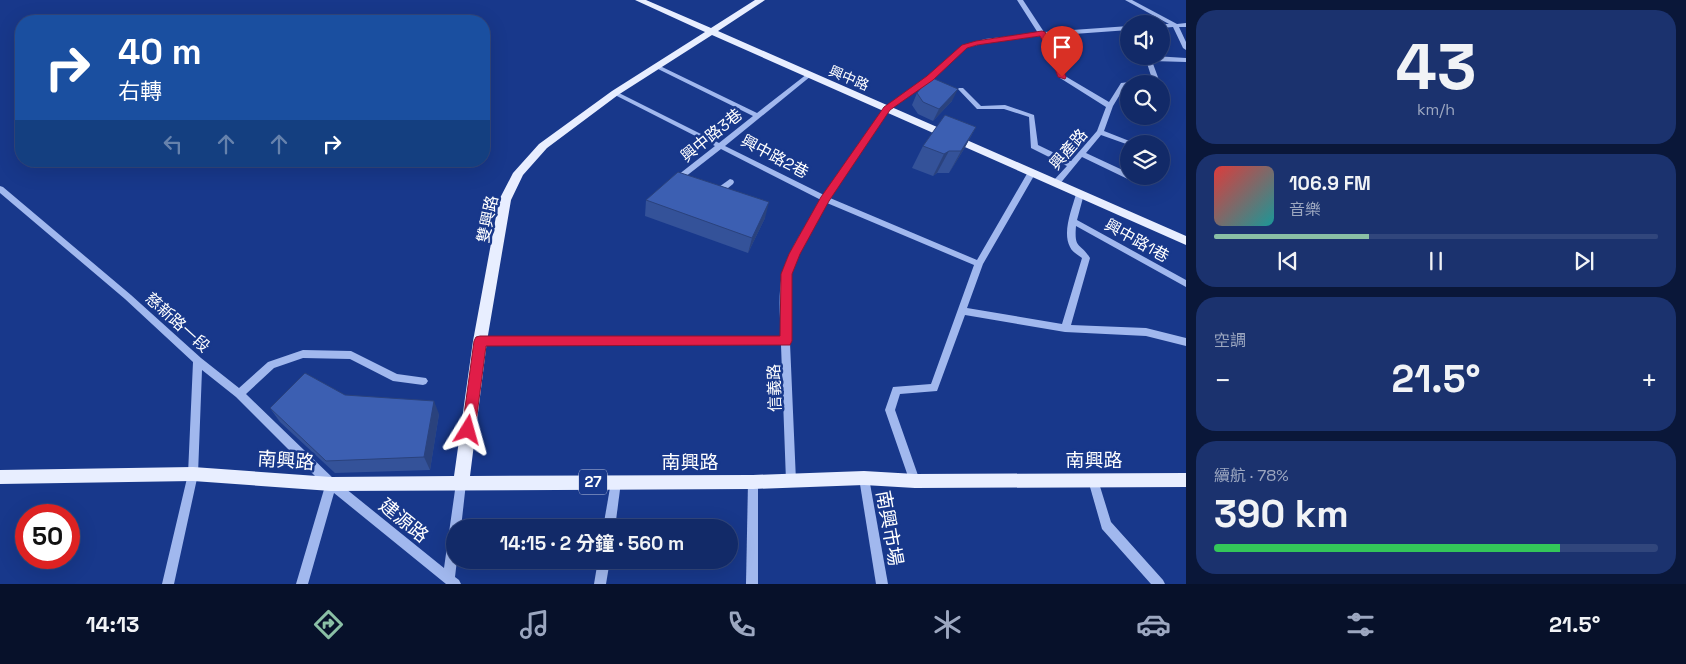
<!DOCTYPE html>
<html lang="zh-TW">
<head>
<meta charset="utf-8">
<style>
  body { margin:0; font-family:"Space Grotesk","Noto Sans TC",sans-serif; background:#1b326e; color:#f1f3f6; height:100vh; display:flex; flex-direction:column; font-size:19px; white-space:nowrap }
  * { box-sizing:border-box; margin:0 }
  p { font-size:16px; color:#9ca7c0 }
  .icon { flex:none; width:28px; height:28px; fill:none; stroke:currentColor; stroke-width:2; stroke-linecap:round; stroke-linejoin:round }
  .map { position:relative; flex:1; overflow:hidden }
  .side { display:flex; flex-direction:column; gap:10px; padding:10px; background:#0a1739; width:500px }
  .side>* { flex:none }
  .hud { position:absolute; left:15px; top:15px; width:475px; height:152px; border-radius:20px; box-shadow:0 5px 20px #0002,0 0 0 1px #31467c; background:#1a4fa0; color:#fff; overflow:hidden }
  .tools { position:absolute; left:1120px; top:15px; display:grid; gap:10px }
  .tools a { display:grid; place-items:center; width:50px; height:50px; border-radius:50%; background:#122a68; box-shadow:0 5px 20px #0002,0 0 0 1px #31467c; font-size:25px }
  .speed { position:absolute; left:15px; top:504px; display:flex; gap:10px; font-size:25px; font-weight:700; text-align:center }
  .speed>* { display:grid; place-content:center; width:65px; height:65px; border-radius:50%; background:#122a68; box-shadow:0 5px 20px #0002,0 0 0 1px #31467c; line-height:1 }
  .speed .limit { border:8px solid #d22; background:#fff; color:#111 }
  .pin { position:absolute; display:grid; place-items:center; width:42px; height:42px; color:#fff; margin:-51px -21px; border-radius:50% 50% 50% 0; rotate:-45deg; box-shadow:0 0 5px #0007 }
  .pin .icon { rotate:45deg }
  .me { position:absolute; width:55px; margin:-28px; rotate:8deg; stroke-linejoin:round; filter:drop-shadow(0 0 4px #0008) }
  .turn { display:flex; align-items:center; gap:18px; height:105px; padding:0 20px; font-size:22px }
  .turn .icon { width:65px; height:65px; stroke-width:2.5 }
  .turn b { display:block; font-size:35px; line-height:42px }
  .lanes { display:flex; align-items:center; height:48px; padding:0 20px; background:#0003; justify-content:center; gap:25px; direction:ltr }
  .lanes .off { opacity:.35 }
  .big { font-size:38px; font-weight:700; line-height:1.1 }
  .side .widget { flex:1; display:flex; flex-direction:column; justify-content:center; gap:8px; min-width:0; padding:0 18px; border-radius:20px; background:#1b326e }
  .side .dial { align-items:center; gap:0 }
  .dial b { font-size:65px; line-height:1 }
  .song { display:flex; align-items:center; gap:15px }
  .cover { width:60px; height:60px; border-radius:8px; background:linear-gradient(135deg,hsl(0 70% 55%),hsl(180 70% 35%)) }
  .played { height:5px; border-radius:2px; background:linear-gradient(90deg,#8abfa5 35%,#31467c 35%) }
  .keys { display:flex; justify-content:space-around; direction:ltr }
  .heat { display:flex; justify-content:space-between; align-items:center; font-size:28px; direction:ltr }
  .charge { height:8px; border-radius:4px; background:linear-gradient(90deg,#34c759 78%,#31467c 0) }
  .trip { position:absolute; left:446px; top:519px; width:292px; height:50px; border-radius:25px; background:#122a68; box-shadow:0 5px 20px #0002,0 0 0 1px #31467c; font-weight:700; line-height:50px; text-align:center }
  .tab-bar { display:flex; height:80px; justify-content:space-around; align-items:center; background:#07112a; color:#9ca7c0 }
  .tab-bar .icon { width:35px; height:35px }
  .tab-bar .on { color:#8abfa5 }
  .tab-bar b { font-size:22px; color:#f1f3f6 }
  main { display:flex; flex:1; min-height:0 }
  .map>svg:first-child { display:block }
</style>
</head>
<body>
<main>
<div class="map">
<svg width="1186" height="584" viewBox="0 0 1186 584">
  <rect width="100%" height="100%" fill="#18388b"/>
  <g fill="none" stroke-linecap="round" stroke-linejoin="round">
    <g fill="#a1b8ee" fill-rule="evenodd">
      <path d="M1017 0H1023L1044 32 1129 26V30L1046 36 1055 50 1065 76 1109 102 1121 83 1129 82 1132 84H1129V86H1125L1113 106 1104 131 1137 144 1129 145 1101 135 1086 153 1129 173V176C1134 176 1140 176 1143 181L1142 183H1136L1082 157 1059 185H1053L1052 183 1053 181 1067 166 1031 148 1029 117 1004 109H977L958 89 959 88H963L981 106 1005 105 1034 115 1038 145 1071 161 1097 131 1106 107 1060 78 1049 50 1040 36 985 43 966 48 932 79 889 110 830 198 977 260 1028 172H1034L1035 174 983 264 967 308 1062 324 1082 258C1078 255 1072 252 1070 247 1062 232 1072 209 1076 194L1080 191 1083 192 1084 194 1077 220 1186 280V287L1076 226C1074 250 1080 242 1090 258L1071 325 1146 328 1186 338V346L1146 336 1065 332 965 315 937 391 900 394 895 410 920 481 919 485 915 486 911 485 885 410 893 387 931 384 974 265 827 203 798 255 790 274 788 297 796 481 795 485 791 486 787 485 786 481 781 345H480L477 344 475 341 477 338 480 337H781C780 317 778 295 782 275 785 255 810 219 821 200L721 149 685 177 689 182 688 184H682L677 177 678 175 715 146 613 94V92H617L719 143 753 116 654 67V65H658L757 113 807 74H811V76L725 146 824 195 885 108 928 77 962 46 985 39 1038 33Z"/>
      <polygon points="1125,0 1132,0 1177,24 1186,23 1186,27 1179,27 1186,42 1186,50 1183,48 1173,27 1161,28 1161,24 1169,24"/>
      <polygon points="1154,56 1186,58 1186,62 1152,61 1159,80 1150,84 1139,84 1152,79 1146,60"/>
      <polygon points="730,179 733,180 734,182 733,184 718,196 712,196 711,194 712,192"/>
      <polygon points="0,186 3,187 131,295 201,358 239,388 268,362 303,350 351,351 397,374 426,378 428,381 426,384 423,385 393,381 350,359 303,358 274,368 246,394 335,480 444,568 456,483 457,479 461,478 465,479 466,483 461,528 455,528 455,560 457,560 455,577 459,580 461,584 446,584 334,493 308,584 296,584 325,486 236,397 202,370 198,474 174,584 162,584 188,474 193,362 125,299 0,193"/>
      <polygon points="864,473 868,474 869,478 888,584 876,584 859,478 860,474"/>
      <polygon points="1093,475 1097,476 1098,480 1111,522 1163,580 1165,584 1151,584 1102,529 1088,480 1089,476"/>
      <polygon points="616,477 620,478 621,482 615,528 603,528 611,482 612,478"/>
      <polygon points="753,477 757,478 758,482 758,584 746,584 748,482 749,478"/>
      <polygon points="598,560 610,560 606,584 594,584"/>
    </g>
    <polygon fill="#e8eeff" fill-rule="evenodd" points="635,0 646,0 711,28 755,0 765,0 718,31 1186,236 1186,245 712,35 618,95 547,148 523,175 511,200 487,341 470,476 753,475 864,471 915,474 1186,473 1186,487 915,488 864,485 753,489 331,491 193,481 0,484 0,470 193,467 331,477 454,476 473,341 499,200 513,173 539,144 612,91 705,32"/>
  </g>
  <g fill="#345299">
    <polygon points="917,93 952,101 933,121 918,114 912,105"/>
    <polygon points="976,127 964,149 949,173 937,173 933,176 912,168 923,146"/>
    <polygon points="646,200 765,218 748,253 645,216"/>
    <polygon points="345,395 439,414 430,470 335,473 280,422 270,408"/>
  </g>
  <g fill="#2a427d">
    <polygon points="958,89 952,101 933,121 939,109"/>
    <polygon points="976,127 964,149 949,173 961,151"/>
    <polygon points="949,151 937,173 933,176 944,154"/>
    <polygon points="769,202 765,218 748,253 752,238"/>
    <polygon points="434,401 439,414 430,470 424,457"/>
  </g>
  <g fill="#3c5fb2" stroke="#2a427d">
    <polygon points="930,77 958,89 939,109 923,102 917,93"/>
    <polygon points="945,115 976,127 961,151 949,151 944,154 923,146"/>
    <polygon points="678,172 769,202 752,238 646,200"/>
    <polygon points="305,373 345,395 434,401 424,457 326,461 270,408"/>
  </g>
  <polygon fill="#e11d48" stroke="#92132f" points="1042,31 1045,32 1056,50 1066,77 1065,79 1058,77 1048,50 1040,36 977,45 967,48 933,80 890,110 829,201 800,254 792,274 792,341 790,345 486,346 475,430 473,434 468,436 464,434 462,430 474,341 476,337 480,336 780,336 781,274 789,254 821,197 884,107 927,76 962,45 976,41"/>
  <g text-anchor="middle" stroke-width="5" stroke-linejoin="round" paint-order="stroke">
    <g font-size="14" fill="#fff" stroke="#18388b">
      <text transform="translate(849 78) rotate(23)" y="5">興中路</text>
    </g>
    <rect fill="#18388b" stroke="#bac3dc" stroke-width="1" x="579" y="469.5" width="28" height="25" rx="4"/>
    <g font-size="15" font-weight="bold" fill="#fff">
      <text x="593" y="487">27</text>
    </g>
    <g font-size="16" fill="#fff" stroke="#18388b">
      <text transform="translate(711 135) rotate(-39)" y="6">興中路3巷</text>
      <text transform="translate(1068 149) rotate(-49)" y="6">興產路</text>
      <text transform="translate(775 156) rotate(28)" y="6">興中路2巷</text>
      <text transform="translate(487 219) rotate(-78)" y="6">雙興路</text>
      <text transform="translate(1137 240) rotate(29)" y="6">興中路1巷</text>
      <text transform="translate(178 322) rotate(42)" y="6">慈新路一段</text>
      <text transform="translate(774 388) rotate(-92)" y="6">信義路</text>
    </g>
    <g font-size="19" fill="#fff" stroke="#18388b">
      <text transform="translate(286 460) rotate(4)" y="7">南興路</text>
      <text x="1094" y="467">南興路</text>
      <text x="690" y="469">南興路</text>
      <text transform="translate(404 520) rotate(39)" y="7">建源路</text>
      <text transform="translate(890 528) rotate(80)" y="7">南興市場</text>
    </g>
  </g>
</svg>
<div class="tools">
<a><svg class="icon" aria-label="sound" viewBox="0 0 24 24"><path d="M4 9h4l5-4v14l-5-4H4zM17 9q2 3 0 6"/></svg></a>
<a><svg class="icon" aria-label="search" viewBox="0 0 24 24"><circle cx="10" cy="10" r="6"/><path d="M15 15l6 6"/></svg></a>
<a><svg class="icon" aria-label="layers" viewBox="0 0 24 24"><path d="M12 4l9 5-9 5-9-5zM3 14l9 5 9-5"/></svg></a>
</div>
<div class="speed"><div class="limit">50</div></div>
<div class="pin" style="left:1062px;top:77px;background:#d93025"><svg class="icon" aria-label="arrive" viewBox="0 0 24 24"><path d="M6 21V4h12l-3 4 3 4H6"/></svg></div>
<svg class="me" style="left:468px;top:430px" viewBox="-20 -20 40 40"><path d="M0-17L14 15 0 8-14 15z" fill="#e11d48" stroke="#fff" stroke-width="4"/></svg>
<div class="trip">14:15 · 2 分鐘 · 560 m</div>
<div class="hud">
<div class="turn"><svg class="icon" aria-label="right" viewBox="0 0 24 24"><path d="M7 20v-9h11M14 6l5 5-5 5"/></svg><div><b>40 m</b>右轉</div></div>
<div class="lanes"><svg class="icon off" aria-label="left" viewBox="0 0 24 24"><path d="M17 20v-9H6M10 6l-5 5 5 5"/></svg><svg class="icon off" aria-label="ahead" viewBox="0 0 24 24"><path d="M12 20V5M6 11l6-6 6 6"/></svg><svg class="icon off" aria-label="ahead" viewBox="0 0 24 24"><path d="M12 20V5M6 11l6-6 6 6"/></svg><svg class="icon" aria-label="right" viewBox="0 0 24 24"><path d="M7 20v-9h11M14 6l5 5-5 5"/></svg></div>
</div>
</div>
<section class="side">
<div class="widget dial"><b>43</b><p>km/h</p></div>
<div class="widget">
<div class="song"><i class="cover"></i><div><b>106.9 FM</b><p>音樂</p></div></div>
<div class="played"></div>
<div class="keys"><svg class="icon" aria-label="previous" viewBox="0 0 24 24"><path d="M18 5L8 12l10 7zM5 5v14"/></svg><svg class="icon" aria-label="pause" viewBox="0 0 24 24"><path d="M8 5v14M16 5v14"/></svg><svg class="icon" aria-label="next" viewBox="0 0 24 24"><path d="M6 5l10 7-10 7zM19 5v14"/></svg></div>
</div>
<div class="widget"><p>空調</p>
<div class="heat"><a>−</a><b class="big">21.5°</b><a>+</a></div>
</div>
<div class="widget"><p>續航 · 78%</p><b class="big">390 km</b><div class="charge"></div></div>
</section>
</main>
<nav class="tab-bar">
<b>14:13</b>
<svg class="icon on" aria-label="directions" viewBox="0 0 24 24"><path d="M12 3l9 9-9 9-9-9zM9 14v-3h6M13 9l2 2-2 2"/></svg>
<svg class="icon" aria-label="music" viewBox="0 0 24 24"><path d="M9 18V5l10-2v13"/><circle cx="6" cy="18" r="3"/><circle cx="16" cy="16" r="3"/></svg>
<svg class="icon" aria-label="phone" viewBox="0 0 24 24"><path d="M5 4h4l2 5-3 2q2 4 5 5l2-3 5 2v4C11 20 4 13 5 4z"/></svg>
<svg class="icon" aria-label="climate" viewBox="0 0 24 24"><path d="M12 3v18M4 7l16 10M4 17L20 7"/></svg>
<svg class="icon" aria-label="car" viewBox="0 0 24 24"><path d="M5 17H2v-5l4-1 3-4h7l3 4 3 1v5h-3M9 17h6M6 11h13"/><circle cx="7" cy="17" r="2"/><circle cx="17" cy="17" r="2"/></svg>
<svg class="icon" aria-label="filters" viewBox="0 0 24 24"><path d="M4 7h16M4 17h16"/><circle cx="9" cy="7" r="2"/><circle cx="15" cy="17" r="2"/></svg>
<b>21.5°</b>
</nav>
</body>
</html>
